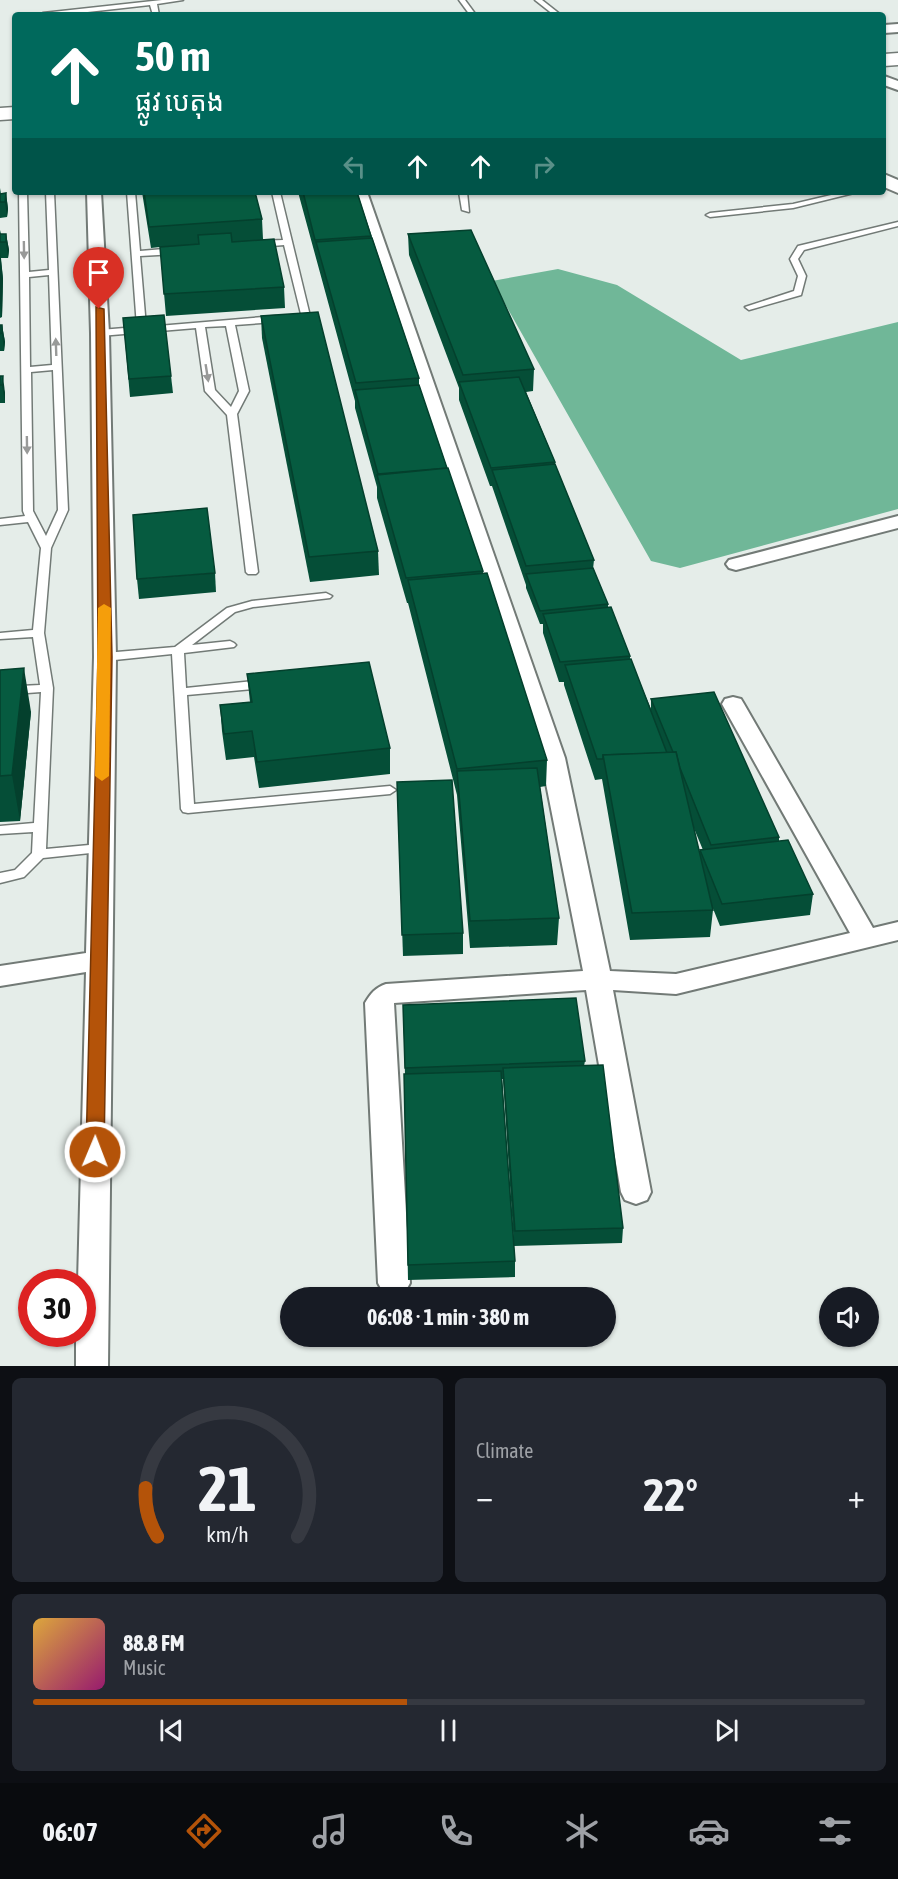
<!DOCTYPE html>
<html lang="en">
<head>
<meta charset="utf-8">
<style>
  body { margin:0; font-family:"Asap Condensed","Noto Sans Khmer",sans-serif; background:#242831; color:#f1f3f6; height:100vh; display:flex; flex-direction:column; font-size:22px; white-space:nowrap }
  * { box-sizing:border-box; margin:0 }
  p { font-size:20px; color:#9ea1a6 }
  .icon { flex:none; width:33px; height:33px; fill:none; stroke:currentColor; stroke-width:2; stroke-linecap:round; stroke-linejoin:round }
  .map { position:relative; height:1366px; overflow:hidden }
  .details { display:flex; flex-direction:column; gap:12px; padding:12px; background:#0d0f14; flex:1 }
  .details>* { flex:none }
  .top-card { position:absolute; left:12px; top:12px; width:874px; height:183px; border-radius:6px; box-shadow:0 2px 4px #0004; background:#00695c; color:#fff; overflow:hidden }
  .fabs { position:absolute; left:819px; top:1287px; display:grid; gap:12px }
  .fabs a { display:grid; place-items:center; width:60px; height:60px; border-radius:50%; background:#171b24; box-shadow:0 2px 4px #0004; font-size:30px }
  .speed { position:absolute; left:18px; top:1269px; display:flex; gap:12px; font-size:30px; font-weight:700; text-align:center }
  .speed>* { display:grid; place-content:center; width:78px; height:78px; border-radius:50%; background:#171b24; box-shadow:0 2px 4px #0004; line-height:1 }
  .speed .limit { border:9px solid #d22; background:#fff; color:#111 }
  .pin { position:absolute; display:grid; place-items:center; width:51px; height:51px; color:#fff; margin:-62px -26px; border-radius:50% 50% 50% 0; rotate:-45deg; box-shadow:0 0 6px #0007 }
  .pin .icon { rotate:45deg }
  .me { position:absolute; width:66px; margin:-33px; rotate:1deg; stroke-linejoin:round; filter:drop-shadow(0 0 4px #0008) }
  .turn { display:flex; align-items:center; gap:21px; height:126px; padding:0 24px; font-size:27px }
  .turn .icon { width:78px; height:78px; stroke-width:2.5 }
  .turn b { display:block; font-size:42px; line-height:51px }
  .lanes { display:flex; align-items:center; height:57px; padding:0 24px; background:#0003; justify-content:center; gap:30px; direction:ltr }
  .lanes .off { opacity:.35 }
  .big { font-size:45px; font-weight:700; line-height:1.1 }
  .details .tile { flex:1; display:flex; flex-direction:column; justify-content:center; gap:9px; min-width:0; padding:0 21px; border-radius:9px; background:#242831 }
  .details .dial { align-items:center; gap:0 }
  .dial svg { height:156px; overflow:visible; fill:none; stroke:#363941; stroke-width:7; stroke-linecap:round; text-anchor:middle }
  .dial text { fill:#f1f3f6; stroke:none }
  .song { display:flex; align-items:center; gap:18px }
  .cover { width:72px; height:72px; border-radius:9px; background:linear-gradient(135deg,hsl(40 70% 55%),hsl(320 70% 35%)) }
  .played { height:6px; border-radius:3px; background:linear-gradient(90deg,#b45309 45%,#363941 45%) }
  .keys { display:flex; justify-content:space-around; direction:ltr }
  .heat { display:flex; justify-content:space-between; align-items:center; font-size:33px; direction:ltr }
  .details .tiles { flex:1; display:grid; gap:12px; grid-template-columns:1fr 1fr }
  .tile:last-child { grid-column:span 2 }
  .trip { position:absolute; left:280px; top:1287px; width:336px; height:60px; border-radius:30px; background:#171b24; box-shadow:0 2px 4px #0004; font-weight:700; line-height:60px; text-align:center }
  .tabs { display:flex; height:96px; justify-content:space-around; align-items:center; background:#090b0e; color:#9ea1a6 }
  .tabs .icon { width:42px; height:42px }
  .tabs .active { color:#b45309 }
  .tabs b { font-size:27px; color:#f1f3f6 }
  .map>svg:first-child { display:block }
</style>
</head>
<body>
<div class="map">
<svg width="898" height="1366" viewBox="0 0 898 1366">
  <rect width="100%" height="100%" fill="#e5ede9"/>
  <polygon fill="#70b798" points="558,269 617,285 741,360 898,322 898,509 680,568 651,561 492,281"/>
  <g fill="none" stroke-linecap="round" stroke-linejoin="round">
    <defs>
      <g id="service">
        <polygon points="162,0 183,0 157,4 159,15 153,15 150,5 61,15 40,15 43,13"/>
        <polygon points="459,0 465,0 476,15 470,15"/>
        <polygon points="535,0 542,0 561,15 554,15"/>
        <path d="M19 192H27L29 272 49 270 46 192H54L68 510 51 548 44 633 53 688 46 849 100 844 105 845 107 848 105 851 100 852 43 858 24 877 0 883V873L15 870 32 853 33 832 0 834V826L34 823 41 692 0 695V687L40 685 33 637 0 639V633L33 630 41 548 28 522 0 525V519L25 516 23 511ZM49 275 52 365 30 367 29 277ZM53 370 58 510 46 536 33 511 31 372Z"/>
        <path d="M127 192H135L140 251 176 248 180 251 176 254 140 256 146 327 276 316 281 319 276 322 235 325 249 391 237 414 258 572 256 574H248L246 572 227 415 205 391 196 328 100 336 95 333 100 330 137 327ZM226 326 239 391 231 407 215 390 205 327Z"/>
        <polygon points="272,192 280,192 310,316 309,318 296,320 291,317 301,314 284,245 260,247 256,244 260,241 283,240"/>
        <polygon points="459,192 467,192 469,212 462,210"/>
        <polygon points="844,192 858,192 793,208 710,217 706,215 710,213 793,204"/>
        <polygon points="898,222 898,226 804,250 798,259 806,276 801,295 749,310 745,307 794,291 798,276 790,259 798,246"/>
        <polygon points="326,593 332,596 330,598 253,607 235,612 192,645 230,641 234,643 236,645 234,647 184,653 186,688 263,680 269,684 263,688 187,695 194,804 390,786 396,790 390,794 188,813 183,812 181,809 172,654 105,661 99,657 105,653 175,647 227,608 252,601"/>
      </g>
      <g id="minor">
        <polygon points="898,24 898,32 884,33 884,25"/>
        <polygon points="884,76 898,81 898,90 884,85"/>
        <polygon points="87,192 101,192 109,333 116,657 108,1366 76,1366 76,1334 82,1334 82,1282 78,1282 86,972 0,986 0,966 86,953 94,657 91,333"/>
        <path d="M353 192H367L565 758 610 971 676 974 850 933 722 704 725 699 733 697 741 699 744 704 873 928 898 922V940L676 994 613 990 651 1192 647 1200 636 1204 625 1200 621 1192 586 990 394 1003 410 1283 405 1292 394 1296 383 1292 378 1283 365 1003C371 993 375 988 386 984L583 971 541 758Z"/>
        <polygon points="898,516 898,528 736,570 729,568 726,564 729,560"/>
      </g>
      <polygon id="tertiary" points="884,174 898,180 898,193 884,187"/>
      <g id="secondary">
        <polygon points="898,53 898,65 884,66 884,54"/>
        <polygon points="15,107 15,119 0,120 0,108"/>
      </g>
    </defs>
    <use href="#service" stroke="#727a76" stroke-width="3"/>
    <use href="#minor" stroke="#727a76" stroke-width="4"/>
    <use href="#tertiary" stroke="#727a76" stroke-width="4"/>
    <use href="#secondary" stroke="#727a76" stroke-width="3"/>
    <use href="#service" fill="#fff" fill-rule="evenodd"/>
    <use href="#minor" fill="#fff" fill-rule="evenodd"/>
    <use href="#tertiary" fill="#fff" fill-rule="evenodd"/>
    <use href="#secondary" fill="#fff" fill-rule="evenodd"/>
  </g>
  <g fill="#054e37" fill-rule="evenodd">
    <polygon points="0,188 1,194 6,193 8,209 7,217 0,218 0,221"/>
    <polygon points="142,192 255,192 262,219 263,239 284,287 285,308 166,316 160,247 151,248"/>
    <polygon points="298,192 357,192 419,378 419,385 447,468 483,571 483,573 547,760 546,786 540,787 559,918 557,945 470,948 457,795 408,603 407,603 377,498 377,487 355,408 355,401"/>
    <polygon points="0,230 1,234 6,234 9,250 8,258 1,258 3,279 2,317 0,318"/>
    <path d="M408 234 534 369 533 391 526 392 555 462V465L594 560 593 569 608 604V608L630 656V659L651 709V699L779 837V841L813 894 810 915 720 926 712 906 713 910 710 937 630 940 602 779 595 780 564 685V682H559L543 633V624H540L526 588V585L492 486H490L459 400V388L409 255ZM693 826 703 850H700V854Z"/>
    <polygon points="261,316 378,551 379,575 310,582 262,338"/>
    <polygon points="123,318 171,376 173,393 130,397"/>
    <polygon points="0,325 2,325 5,342 4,351 0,351"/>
    <polygon points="0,376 5,393 5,403 0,403"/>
    <polygon points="215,573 216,592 139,599 137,579"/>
    <polygon points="0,670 31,712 20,821 0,822"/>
    <polygon points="247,674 390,748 390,774 259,788 254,757 226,760 222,731 220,705 250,702"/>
    <polygon points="397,782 463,933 463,954 403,956"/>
    <polygon points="403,1005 585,1061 584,1066 623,1228 622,1243 514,1246 503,1079 502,1079 515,1261 515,1277 408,1280 404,1074 405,1074"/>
  </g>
  <g fill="#04402d">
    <polygon points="6,193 8,209 7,217 5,202"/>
    <polygon points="6,234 9,250 8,258 6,242"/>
    <polygon points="0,252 3,279 2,317 0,303"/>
    <polygon points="2,325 5,342 4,351 2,333"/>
    <polygon points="3,376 5,393 5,403 2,385"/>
    <polygon points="24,668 31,712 20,821 12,775"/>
  </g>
  <g fill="#065b40" stroke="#04402d" stroke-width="1.5">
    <polygon points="144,192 255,192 262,219 149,227"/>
    <polygon points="303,192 357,192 371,236 315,240"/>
    <polygon points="6,193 5,202 0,202 0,194"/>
    <polygon points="471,230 534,369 463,375 408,234"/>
    <polygon points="231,233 232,242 274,239 284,287 164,294 160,247 199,244 198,235"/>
    <rect x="0" y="234" width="6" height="8"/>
    <polygon points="372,238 419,378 356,383 316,242"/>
    <polygon points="318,312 378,551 309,557 261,316"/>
    <polygon points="164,315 171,376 129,379 123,318"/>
    <polygon points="0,325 2,325 2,333 0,334"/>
    <polygon points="0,376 3,376 2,385 0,385"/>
    <polygon points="519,377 555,462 491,468 459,382"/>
    <polygon points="419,385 447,468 378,474 355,390"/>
    <polygon points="555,464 594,560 526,566 492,470"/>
    <polygon points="448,468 483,571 406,578 377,475"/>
    <polygon points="207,508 215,573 137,579 133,515"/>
    <polygon points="593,568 608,604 540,611 526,574"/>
    <polygon points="487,573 547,760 457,769 408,580"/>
    <polygon points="611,607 630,656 560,662 543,614"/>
    <polygon points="631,659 667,753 603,755 603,759 597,759 565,665"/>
    <polygon points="369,662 390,748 257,762 252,731 224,734 220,705 252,702 247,674"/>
    <polygon points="24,668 12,775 0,776 0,670"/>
    <polygon points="714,692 779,837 711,845 680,768 676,752 673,752 651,699"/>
    <polygon points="676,752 713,910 632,913 603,755"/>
    <polygon points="537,768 559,918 470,921 457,771"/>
    <polygon points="452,780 463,933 402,935 397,782"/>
    <polygon points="788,840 813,894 722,904 700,850"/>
    <polygon points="576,998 585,1061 405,1068 403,1005"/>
    <polygon points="603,1065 623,1228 515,1231 503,1068"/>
    <polygon points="501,1071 515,1261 408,1265 404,1074"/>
  </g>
  <defs><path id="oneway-solid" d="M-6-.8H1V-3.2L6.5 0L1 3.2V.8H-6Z" transform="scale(1.5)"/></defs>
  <g fill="#999a99">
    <use href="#oneway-solid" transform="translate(24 250) rotate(89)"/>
    <use href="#oneway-solid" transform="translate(56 347) rotate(-92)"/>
    <use href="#oneway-solid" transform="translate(207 373) rotate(81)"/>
    <use href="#oneway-solid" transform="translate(27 445) rotate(89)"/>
  </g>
  <polygon fill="#b45309" stroke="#753606" stroke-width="1.5" points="96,307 104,309 112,657 104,1152 102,1157 95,1159 89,1157 86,1152 98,657"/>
  <polygon fill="#f59e0b" points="104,604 111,608 109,776 102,781 95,776 98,608"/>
</svg>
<div class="fabs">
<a><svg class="icon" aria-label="sound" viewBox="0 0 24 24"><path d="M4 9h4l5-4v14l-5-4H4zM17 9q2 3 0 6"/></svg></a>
</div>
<div class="speed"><div class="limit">30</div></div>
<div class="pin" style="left:99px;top:309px;background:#d93025"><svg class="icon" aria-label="arrive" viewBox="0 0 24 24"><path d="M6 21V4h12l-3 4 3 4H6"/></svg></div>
<svg class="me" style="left:95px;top:1152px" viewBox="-20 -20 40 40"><circle r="17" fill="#b45309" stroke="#fff" stroke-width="3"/><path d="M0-11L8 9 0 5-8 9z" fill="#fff"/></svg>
<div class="trip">06:08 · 1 min · 380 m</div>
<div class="top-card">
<div class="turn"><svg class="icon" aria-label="ahead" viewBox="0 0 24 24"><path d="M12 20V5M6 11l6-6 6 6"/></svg><div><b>50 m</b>ផ្លូវ បេតុង</div></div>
<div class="lanes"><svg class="icon off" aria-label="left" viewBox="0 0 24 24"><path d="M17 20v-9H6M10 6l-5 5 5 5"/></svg><svg class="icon" aria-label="ahead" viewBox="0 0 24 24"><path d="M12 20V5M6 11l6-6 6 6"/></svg><svg class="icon" aria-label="ahead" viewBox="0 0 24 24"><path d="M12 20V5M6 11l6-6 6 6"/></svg><svg class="icon off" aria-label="right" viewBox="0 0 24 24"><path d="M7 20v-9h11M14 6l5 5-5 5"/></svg></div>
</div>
</div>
<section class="details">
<div class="tiles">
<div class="tile dial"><svg viewBox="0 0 100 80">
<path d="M14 69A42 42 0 1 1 86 69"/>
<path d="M14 69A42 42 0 0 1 8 44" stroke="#b45309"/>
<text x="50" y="56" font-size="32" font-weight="700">21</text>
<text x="50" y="72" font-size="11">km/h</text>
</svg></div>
<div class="tile"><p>Climate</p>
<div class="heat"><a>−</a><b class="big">22°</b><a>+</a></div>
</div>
<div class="tile">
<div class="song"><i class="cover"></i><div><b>88.8 FM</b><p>Music</p></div></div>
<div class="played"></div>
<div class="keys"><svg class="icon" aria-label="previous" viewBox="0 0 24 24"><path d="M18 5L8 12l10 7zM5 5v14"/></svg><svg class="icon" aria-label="pause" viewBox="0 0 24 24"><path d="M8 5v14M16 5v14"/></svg><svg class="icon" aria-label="next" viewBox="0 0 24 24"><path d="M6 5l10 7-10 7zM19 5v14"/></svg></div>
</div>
</div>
</section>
<nav class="tabs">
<b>06:07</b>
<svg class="icon active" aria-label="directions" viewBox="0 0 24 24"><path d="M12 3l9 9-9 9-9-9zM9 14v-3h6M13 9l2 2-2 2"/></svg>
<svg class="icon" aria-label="music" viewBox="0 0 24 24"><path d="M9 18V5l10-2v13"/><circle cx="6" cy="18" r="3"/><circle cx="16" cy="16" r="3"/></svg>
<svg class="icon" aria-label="phone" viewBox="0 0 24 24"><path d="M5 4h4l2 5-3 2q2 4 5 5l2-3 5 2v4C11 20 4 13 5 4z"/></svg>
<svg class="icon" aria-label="climate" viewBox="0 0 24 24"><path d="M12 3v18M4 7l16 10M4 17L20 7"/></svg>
<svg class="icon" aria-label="car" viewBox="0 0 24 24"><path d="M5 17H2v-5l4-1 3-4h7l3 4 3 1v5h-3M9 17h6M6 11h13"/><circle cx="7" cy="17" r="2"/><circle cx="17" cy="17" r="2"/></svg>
<svg class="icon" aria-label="filters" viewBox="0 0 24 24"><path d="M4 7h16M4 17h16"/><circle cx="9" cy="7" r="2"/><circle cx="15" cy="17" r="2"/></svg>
</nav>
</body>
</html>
